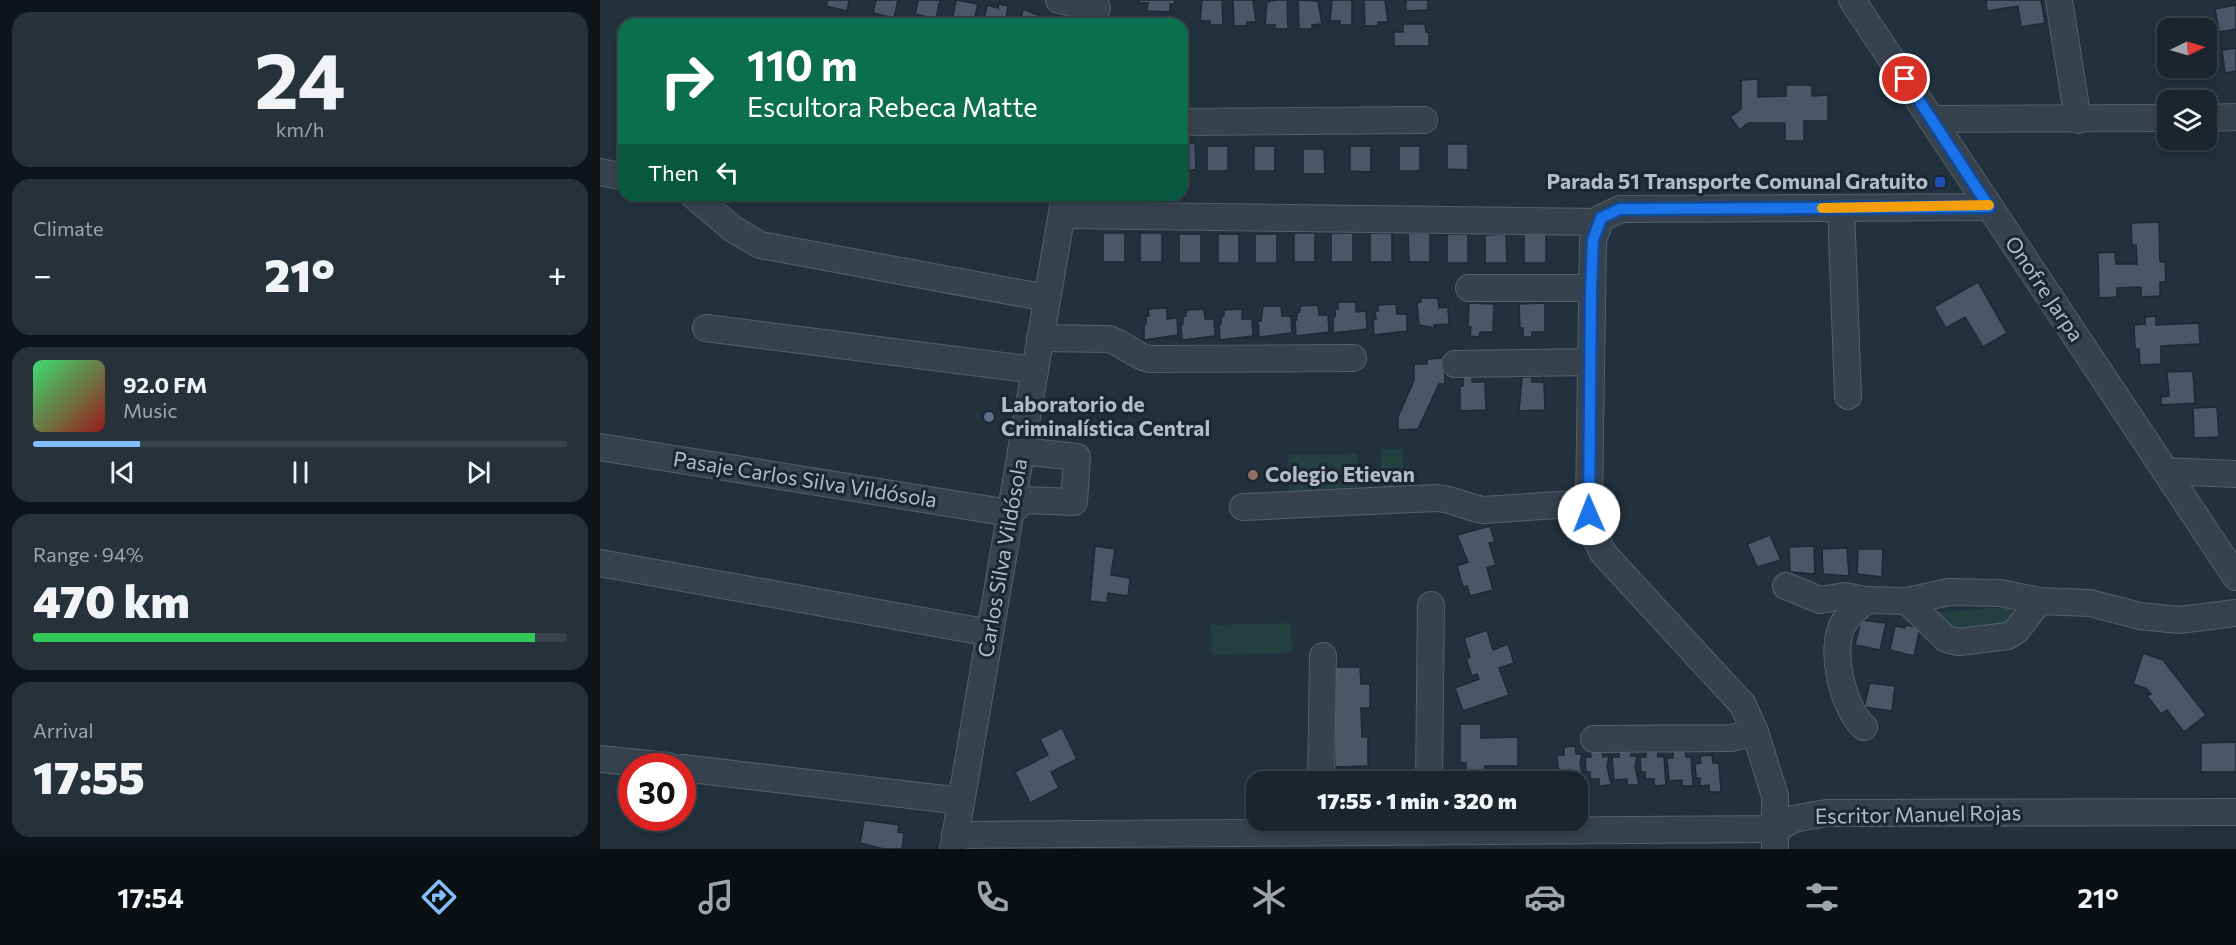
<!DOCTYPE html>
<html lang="en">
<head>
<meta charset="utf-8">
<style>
  body { margin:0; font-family:Commissioner,sans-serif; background:#27313a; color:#f1f3f6; height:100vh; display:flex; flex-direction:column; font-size:22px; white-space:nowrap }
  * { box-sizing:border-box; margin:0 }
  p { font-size:20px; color:#9fa5aa }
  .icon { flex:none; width:33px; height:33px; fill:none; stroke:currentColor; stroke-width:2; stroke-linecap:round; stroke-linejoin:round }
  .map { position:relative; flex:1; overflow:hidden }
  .sheet { display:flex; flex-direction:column; gap:12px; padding:12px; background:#0e1419; width:600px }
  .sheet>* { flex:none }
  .hud { position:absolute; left:18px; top:18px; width:570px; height:183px; border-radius:18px; box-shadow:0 3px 9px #0003,0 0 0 2px #38424a; background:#0b6e4f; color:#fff; overflow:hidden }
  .needle { width:39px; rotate:85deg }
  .tools { position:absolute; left:1557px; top:18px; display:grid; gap:12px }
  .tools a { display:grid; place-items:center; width:60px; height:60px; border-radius:12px; background:#1a252e; box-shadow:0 3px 9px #0003,0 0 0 2px #38424a; font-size:30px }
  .speed { position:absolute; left:18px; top:753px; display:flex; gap:12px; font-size:30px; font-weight:700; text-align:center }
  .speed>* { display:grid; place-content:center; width:78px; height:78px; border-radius:50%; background:#1a252e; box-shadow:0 3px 9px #0003,0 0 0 2px #38424a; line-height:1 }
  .speed .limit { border:9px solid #d22; background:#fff; color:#111 }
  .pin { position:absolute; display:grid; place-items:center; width:51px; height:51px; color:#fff; margin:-26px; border:3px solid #fff; border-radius:50%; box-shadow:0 2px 6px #0007 }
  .me { position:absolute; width:66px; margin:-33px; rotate:359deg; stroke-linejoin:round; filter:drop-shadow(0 0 4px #0008) }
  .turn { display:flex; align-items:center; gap:21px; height:126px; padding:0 30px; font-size:27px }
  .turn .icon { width:78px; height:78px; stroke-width:2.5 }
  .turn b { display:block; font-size:42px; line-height:51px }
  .then { display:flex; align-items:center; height:57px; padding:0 30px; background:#0003; gap:12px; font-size:22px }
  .big { font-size:45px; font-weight:800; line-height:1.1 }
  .sheet .tile { flex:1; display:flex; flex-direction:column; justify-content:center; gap:9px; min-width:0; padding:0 21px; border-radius:18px; background:#27313a }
  .sheet .dial { align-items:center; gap:0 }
  .dial b { font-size:78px; line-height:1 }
  .song { display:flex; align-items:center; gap:18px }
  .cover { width:72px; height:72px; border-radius:9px; background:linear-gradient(135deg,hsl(140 70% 55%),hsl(0 70% 35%)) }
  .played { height:6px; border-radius:3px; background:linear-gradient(90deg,#82befe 20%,#38424a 20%) }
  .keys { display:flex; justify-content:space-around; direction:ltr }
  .heat { display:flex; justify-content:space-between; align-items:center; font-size:33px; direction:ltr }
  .charge { height:9px; border-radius:4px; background:linear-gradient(90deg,#34c759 94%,#38424a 0) }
  .trip { position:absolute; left:646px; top:771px; width:342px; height:60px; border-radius:18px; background:#1a252e; box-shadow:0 3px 9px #0003,0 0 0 2px #38424a; font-weight:800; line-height:60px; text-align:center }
  .dock { display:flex; height:96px; justify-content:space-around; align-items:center; background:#0a0f12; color:#9fa5aa }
  .dock .icon { width:42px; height:42px }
  .dock .selected { color:#82befe }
  .dock b { font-size:27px; color:#f1f3f6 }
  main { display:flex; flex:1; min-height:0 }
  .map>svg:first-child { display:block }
</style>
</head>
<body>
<main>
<section class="sheet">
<div class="tile dial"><b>24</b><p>km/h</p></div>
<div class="tile"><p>Climate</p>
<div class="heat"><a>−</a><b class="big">21°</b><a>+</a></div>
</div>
<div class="tile">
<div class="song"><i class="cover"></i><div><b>92.0 FM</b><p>Music</p></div></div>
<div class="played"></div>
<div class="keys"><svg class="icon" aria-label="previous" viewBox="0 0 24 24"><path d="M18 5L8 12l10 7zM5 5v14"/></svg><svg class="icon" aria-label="pause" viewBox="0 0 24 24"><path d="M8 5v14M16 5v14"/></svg><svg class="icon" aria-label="next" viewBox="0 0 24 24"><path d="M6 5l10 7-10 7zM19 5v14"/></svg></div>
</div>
<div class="tile"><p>Range · 94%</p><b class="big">470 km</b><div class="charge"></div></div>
<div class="tile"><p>Arrival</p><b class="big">17:55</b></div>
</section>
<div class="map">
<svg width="1636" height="849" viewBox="0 0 1636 849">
  <rect width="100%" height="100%" fill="#22313e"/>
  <g fill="#243f3f">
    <rect x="781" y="449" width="22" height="38"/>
    <polygon points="757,454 758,490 689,492 688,455"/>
    <polygon points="1407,607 1415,614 1405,626 1341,631 1339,612"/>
    <polygon points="691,623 692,653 612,655 611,625"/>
  </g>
  <g fill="#485867" stroke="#1d2935" stroke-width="1.5">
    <polygon points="228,0 249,0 247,11 226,6"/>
    <polygon points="276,0 298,0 294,18 273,13"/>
    <polygon points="318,0 340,0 336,19 315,14"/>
    <polygon points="356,0 378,4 373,24 352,22"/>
    <polygon points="539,0 575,0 574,4 570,4 570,12 547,11 548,3 539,3"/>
    <polygon points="602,0 622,0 623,25 610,25 610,21 600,21"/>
    <polygon points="633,0 653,0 656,22 647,22 647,26 634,26"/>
    <polygon points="676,0 687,0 688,29 675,29 675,25 665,25 667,2"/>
    <polygon points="698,0 718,1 722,24 712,25 712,29 699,29"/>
    <polygon points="732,0 752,0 752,25 740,25 740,21 730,21"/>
    <polygon points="764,0 785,0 788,22 778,22 778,26 765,26"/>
    <polygon points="806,0 828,0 828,10 806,11"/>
    <polygon points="1386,0 1441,0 1445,23 1421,27 1418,6 1387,11"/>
    <polygon points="399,4 408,6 405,24 383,24 387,5 398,8"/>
    <polygon points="1636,5 1636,29 1619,32 1615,9"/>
    <polygon points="423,9 443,17 442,24 420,24"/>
    <polygon points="803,24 825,24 826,32 829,32 829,46 794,46 794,32 803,32"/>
    <polygon points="1636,48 1636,71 1625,73 1622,50"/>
    <polygon points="1158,79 1158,97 1186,96 1186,85 1212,85 1212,96 1228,95 1228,121 1204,121 1204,141 1185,141 1185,123 1148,123 1140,130 1130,117 1141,109 1141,80"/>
    <polygon points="595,143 596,170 582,170 582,149 588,149 587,144"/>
    <polygon points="847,144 868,144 868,170 847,169"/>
    <rect x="607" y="146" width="21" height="25"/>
    <rect x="654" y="146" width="21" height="25"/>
    <polygon points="750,146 771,146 771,172 750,171"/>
    <rect x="799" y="146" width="21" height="25"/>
    <polygon points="703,149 724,149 725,174 703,174"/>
    <polygon points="1559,222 1560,262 1565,262 1566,282 1560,282 1560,296 1541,297 1541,287 1517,288 1517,297 1499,298 1498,253 1515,252 1516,264 1537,264 1536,245 1532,245 1531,223"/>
    <rect x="503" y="233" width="22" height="29"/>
    <rect x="540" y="233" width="22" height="29"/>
    <rect x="694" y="233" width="21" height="29"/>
    <rect x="731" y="233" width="22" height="29"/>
    <rect x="770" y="233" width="22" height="29"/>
    <polygon points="808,233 830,233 830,262 809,262"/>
    <rect x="579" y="234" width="22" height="29"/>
    <rect x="618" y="234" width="21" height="29"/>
    <rect x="655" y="234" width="22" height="29"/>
    <rect x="847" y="234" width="21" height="29"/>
    <polygon points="906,234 907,263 885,263 885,235"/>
    <rect x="924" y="234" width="22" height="29"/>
    <polygon points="1378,282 1407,333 1383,347 1365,317 1346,328 1334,307"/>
    <polygon points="821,298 838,298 839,308 848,307 849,324 834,325 835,328 819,325 817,303 821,302"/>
    <polygon points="738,302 756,302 756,312 766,311 767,329 733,333 733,317 735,317 735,309 738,309"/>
    <polygon points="869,303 894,304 893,332 880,332 879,337 870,336 871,327 868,327"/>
    <polygon points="945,303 945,332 932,332 932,337 923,337 923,328 920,328 919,304"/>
    <polygon points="796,304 797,314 807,314 807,331 774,335 773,319 776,319 775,312 778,311 778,305"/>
    <polygon points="718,305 719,315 728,315 729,332 696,336 695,320 697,320 697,313 700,312 700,306"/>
    <polygon points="663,306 681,306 682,316 691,316 692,333 659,337 658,321 661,321"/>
    <polygon points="567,308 567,319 577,318 578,335 544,340 544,324 546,324 546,316 549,316 548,309"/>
    <polygon points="604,309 605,319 614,319 615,336 582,340 581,324 583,324 583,317 586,316 586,310"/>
    <polygon points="642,309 642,319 652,319 653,336 620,340 619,324 621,324 621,317 624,316 624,310"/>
    <polygon points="1556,316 1556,325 1599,323 1600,344 1561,346 1561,364 1540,365 1539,349 1535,349 1534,325 1545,324 1545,317"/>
    <polygon points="844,358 845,384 839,384 818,429 798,430 798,417 814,380 814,364 827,364 827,359"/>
    <polygon points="1593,371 1595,403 1561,405 1561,397 1569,396 1567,372"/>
    <polygon points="863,377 872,377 872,382 885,382 886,410 860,411 860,386 863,386"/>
    <polygon points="922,377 932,377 932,382 944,382 945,410 919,411"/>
    <polygon points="1617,407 1619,437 1594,438 1593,408"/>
    <polygon points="890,526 895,542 889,543 896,565 887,568 893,590 870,596 867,586 863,587 857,566 868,562 857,535"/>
    <polygon points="1170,535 1181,560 1157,567 1147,544"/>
    <polygon points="495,546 515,549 511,575 530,578 528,596 508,593 507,603 490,601"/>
    <polygon points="1214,546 1215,574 1190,572 1189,547"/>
    <polygon points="1247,548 1249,576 1223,574 1222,549"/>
    <polygon points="1258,549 1283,549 1282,577 1257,574"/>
    <polygon points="1261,620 1286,623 1280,650 1255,645"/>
    <polygon points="1306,625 1320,628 1314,656 1290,650 1295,626 1305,628"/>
    <polygon points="887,630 893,650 908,644 914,663 899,668 909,695 863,711 855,688 879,679 877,674 872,676 866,659 870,657 864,638"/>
    <polygon points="1543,653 1563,660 1606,715 1584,732 1567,710 1561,714 1547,696 1551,694 1547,689 1533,684"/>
    <polygon points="734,667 760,667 761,684 770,684 770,708 761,708 762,737 768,737 768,766 735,767"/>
    <polygon points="1270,683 1295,686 1292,711 1264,707"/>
    <polygon points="860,724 881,724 881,738 918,737 918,766 885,766 885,782 866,782 866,763 860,763"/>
    <polygon points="462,728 477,759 451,772 459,788 430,803 415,772 448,755 440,739"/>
    <polygon points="1636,742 1636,772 1601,772 1601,743"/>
    <polygon points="975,746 976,754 982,754 980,763 984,783 972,782 972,777 959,778 957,755 964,755 964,747"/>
    <polygon points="1031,748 1031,756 1037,756 1035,766 1039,785 1027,785 1027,779 1014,780 1012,757 1019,757 1019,749"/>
    <polygon points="1002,749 1003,757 1009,756 1007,766 1011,785 999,786 999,779 990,779 990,772 986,772 985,757 991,757 990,750"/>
    <polygon points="1057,749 1058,757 1064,756 1066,785 1054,786 1054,779 1045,779 1045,772 1041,772 1040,757 1046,757 1046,750"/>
    <polygon points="1085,749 1086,757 1091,757 1093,786 1082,786 1082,780 1069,781 1067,758 1073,758 1073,750"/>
    <polygon points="1112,755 1113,763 1119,763 1121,792 1109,792 1109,785 1100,786 1100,778 1096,778 1095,764 1101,763 1100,756"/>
    <polygon points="264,820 299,825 298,832 304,833 302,849 284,849 260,843"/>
  </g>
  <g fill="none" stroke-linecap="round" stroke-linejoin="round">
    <defs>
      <g id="minor">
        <polyline points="459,0 497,8"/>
        <polyline points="1252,0 1636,577"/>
        <polyline points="1459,0 1478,120"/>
        <polyline points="1606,118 1636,117"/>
        <polyline points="1331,119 1568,118"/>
        <polyline points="582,122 824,120"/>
        <polyline points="0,172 24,177"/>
        <polyline points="93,195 133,229 160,245 447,298"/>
        <polyline points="1241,208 1248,396"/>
        <polyline points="462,215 999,222"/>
        <polyline points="869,288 991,288"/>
        <polyline points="106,328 435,370"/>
        <path d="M440 338 509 339C524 344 534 355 549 359L753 358"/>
        <polyline points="855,364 990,362"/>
        <polyline points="0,447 410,513 424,500 474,502 477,457 421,451"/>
        <polyline points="1565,471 1636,474"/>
        <path d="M643 507 835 498C852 498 865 507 883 510L989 503"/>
        <polyline points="0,563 390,633"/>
        <polyline points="1186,586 1220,600 1245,596 1266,600 1307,601 1349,592 1401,593 1439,601 1490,603 1540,616 1579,620 1636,613"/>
        <polyline points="1307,601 1346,639 1359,642 1408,636 1417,630 1439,601"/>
        <path d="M1264 727C1243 709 1229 650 1243 624 1248 615 1259 607 1266 600"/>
        <polyline points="994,739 1132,738 1155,732"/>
        <polyline points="0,759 68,766"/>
        <polyline points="82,768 361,801"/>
        <polyline points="721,782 723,656"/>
        <polyline points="829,782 831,605"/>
        <polyline points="355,835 1176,829 1194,819 1226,813 1636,812"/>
        <polyline points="353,849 465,195"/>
        <polyline points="1175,849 1175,796 1155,732 1143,705 1003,553 994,535 989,503 993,240 1001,218 1020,209 1389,207"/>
      </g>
    </defs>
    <use href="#minor" stroke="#54606c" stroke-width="28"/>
    <use href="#minor" stroke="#36424e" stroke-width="26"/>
  </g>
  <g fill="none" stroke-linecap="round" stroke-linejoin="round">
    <defs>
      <polyline id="route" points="989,514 991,288 993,240 1001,218 1020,209 1389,207 1305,79"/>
    </defs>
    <use href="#route" stroke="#114b97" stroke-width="15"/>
    <use href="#route" stroke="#1a73e8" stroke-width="10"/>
    <polyline stroke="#f59e0b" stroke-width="10" points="1222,208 1389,205"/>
  </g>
  <rect fill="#1a4fb4" stroke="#1b2733" stroke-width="2" x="1334" y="176" width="12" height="12" rx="3"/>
  <circle fill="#5c6f8a" stroke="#1b2733" stroke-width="2" cx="389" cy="417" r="6"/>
  <circle fill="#8d6e63" stroke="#1b2733" stroke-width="2" cx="653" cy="475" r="6"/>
  <g text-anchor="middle" stroke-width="6" stroke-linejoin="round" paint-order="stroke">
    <g font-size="21" font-weight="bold" fill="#b2bdc9" stroke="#1b2733" text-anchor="start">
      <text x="1328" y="189" text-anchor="end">Parada 51 Transporte Comunal Gratuito</text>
      <text x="401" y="412">Laboratorio de<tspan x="401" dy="24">Criminalística Central</tspan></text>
      <text x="665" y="482">Colegio Etievan</text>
    </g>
    <g font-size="21" fill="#b2bdc9" stroke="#1b2733">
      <text transform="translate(1444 289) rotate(56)" y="7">Onofre Jarpa</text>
      <text transform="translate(205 480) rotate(9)" y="7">Pasaje Carlos Silva Vildósola</text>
      <text transform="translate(403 558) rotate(-80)" y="7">Carlos Silva Vildósola</text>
      <text transform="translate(1318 815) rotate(-1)" y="7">Escritor Manuel Rojas</text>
    </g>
  </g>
</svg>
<div class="tools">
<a><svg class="needle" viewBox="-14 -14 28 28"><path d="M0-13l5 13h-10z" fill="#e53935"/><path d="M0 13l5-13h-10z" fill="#9fa5aa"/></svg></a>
<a><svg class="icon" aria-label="layers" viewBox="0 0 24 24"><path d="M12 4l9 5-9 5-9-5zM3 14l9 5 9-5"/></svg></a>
</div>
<div class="speed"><div class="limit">30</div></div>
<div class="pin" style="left:1305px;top:79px;background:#d93025"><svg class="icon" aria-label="arrive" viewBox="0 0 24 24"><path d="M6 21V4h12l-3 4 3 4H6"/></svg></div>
<svg class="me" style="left:989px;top:514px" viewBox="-20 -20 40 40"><circle r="19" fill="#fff"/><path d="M0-13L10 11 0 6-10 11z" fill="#1a73e8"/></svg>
<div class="trip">17:55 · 1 min · 320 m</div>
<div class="hud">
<div class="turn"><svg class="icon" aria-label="right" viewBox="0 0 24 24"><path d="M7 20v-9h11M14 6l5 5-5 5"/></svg><div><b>110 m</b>Escultora Rebeca Matte</div></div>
<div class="then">Then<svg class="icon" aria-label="left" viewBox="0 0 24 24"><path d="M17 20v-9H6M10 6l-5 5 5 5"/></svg></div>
</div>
</div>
</main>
<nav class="dock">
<b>17:54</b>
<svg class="icon selected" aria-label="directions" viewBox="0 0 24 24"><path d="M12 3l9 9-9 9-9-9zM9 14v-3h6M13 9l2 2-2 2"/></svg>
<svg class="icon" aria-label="music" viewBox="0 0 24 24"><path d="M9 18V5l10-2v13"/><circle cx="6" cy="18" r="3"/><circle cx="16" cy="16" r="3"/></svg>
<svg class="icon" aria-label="phone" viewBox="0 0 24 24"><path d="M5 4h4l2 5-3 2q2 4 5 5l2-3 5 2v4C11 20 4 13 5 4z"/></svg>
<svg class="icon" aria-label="climate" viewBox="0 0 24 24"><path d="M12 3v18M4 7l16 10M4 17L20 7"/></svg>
<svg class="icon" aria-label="car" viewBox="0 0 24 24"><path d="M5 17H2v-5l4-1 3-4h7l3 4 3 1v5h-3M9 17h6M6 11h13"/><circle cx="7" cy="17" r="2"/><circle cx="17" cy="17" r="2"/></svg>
<svg class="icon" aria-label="filters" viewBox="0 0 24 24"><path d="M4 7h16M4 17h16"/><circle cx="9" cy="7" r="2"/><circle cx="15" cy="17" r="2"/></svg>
<b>21°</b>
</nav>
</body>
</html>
